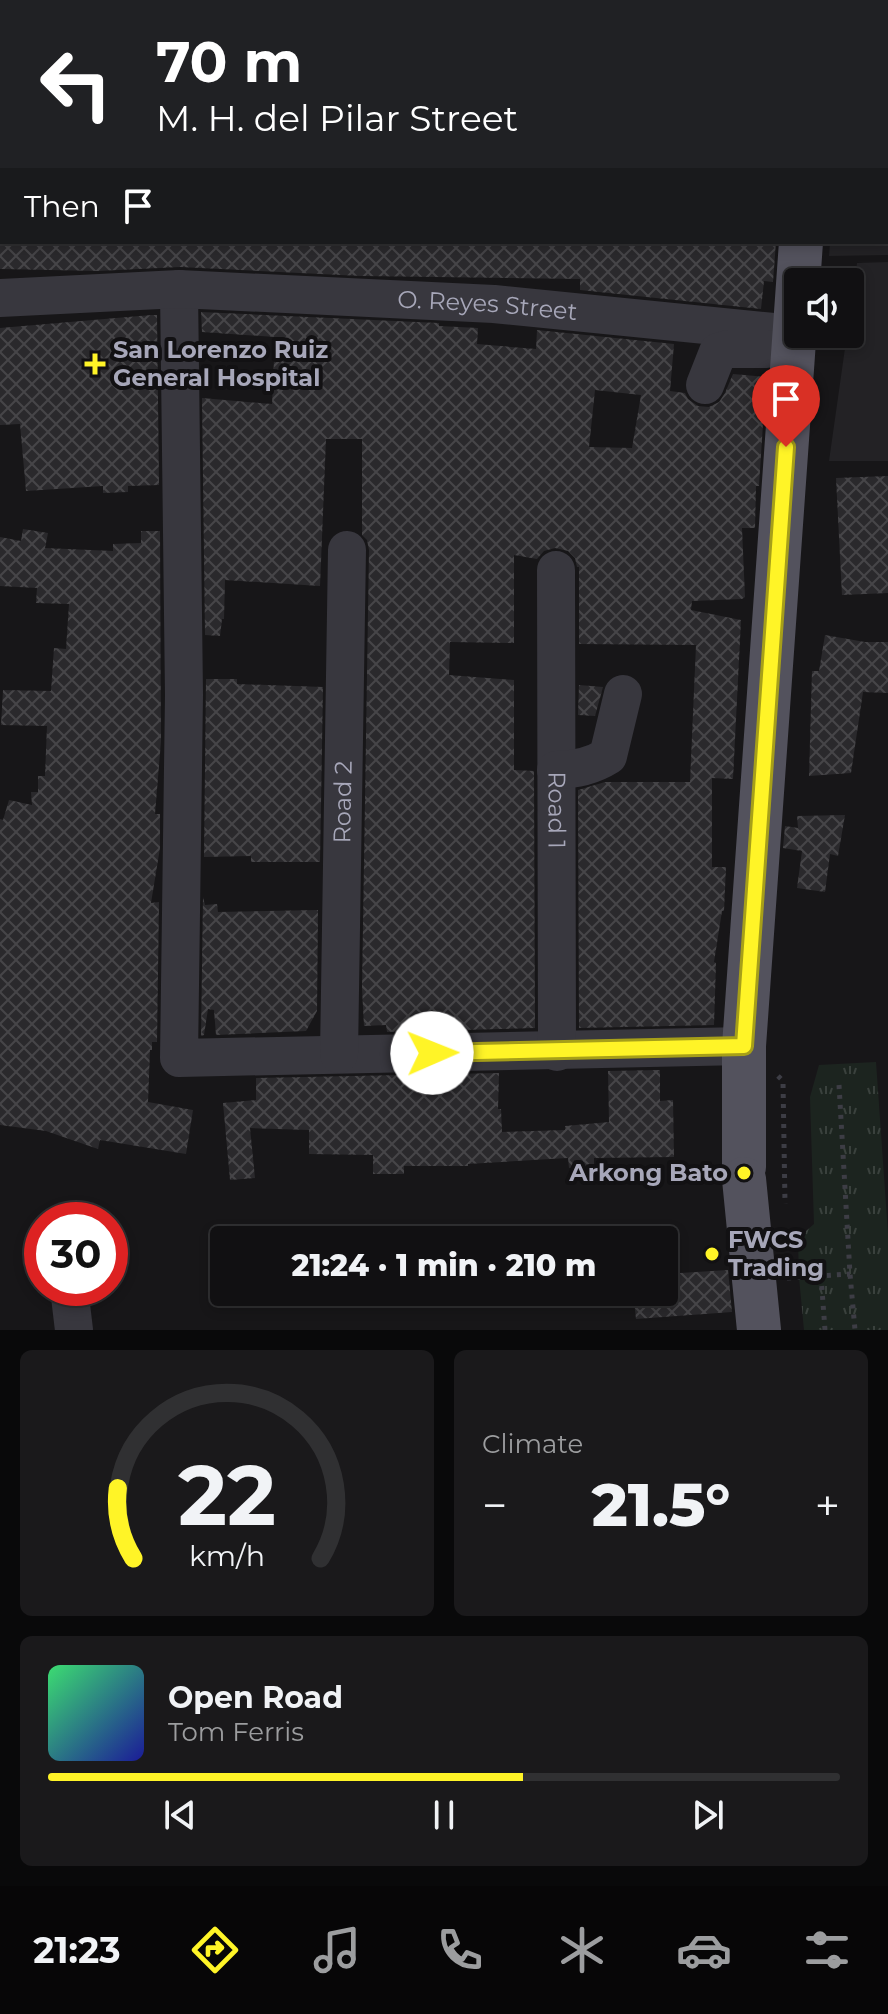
<!DOCTYPE html>
<html lang="en">
<head>
<meta charset="utf-8">
<style>
  body { margin:0; font-family:Montserrat,sans-serif; background:#1a191b; color:#f1f3f6; height:100vh; display:flex; flex-direction:column; font-size:30px; white-space:nowrap }
  * { box-sizing:border-box; margin:0 }
  p { font-size:26px; color:#9c9d9f }
  .icon { flex:none; width:44px; height:44px; fill:none; stroke:currentColor; stroke-width:2; stroke-linecap:round; stroke-linejoin:round }
  .map { position:relative; height:1330px; overflow:hidden }
  .sheet { display:flex; flex-direction:column; gap:20px; padding:20px; background:#09090a; flex:1 }
  .sheet>* { flex:none }
  .guide { position:absolute; left:0px; top:0px; width:888px; height:244px; box-shadow:0 4px 12px #0003,0 0 0 2px #303032; background:#202124; color:#fff; overflow:hidden }
  .controls { position:absolute; left:784px; top:268px; display:grid; gap:16px }
  .controls a { display:grid; place-items:center; width:80px; height:80px; border-radius:8px; background:#111012; box-shadow:0 4px 12px #0003,0 0 0 2px #303032; font-size:40px }
  .speed { position:absolute; left:24px; top:1202px; display:flex; gap:16px; font-size:40px; font-weight:700; text-align:center }
  .speed>* { display:grid; place-content:center; width:104px; height:104px; border-radius:50%; background:#111012; box-shadow:0 4px 12px #0003,0 0 0 2px #303032; line-height:1 }
  .speed .limit { border:12px solid #d22; background:#fff; color:#111 }
  .pin { position:absolute; display:grid; place-items:center; width:68px; height:68px; color:#fff; margin:-82px -34px; border-radius:50% 50% 50% 0; rotate:-45deg; box-shadow:0 0 8px #0007 }
  .pin .icon { rotate:45deg }
  .me { position:absolute; width:88px; margin:-44px; rotate:89deg; stroke-linejoin:round; filter:drop-shadow(0 0 6px #0008) }
  .turn { display:flex; align-items:center; gap:28px; height:168px; padding:0 24px; font-size:36px }
  .turn .icon { width:104px; height:104px; stroke-width:2.5 }
  .turn b { display:block; font-size:56px; line-height:68px }
  .then { display:flex; align-items:center; height:76px; padding:0 24px; background:#0003; gap:16px; font-size:30px }
  .big { font-size:60px; font-weight:800; line-height:1.1 }
  .sheet .tile { flex:1; display:flex; flex-direction:column; justify-content:center; gap:12px; min-width:0; padding:0 28px; border-radius:12px; background:#1a191b }
  .sheet .dial { align-items:center; gap:0 }
  .dial svg { height:208px; overflow:visible; fill:none; stroke:#303032; stroke-width:7; stroke-linecap:round; text-anchor:middle }
  .dial text { fill:#f1f3f6; stroke:none }
  .song { display:flex; align-items:center; gap:24px }
  .cover { width:96px; height:96px; border-radius:12px; background:linear-gradient(135deg,hsl(140 70% 55%),hsl(240 70% 35%)) }
  .played { height:8px; border-radius:4px; background:linear-gradient(90deg,#fff427 60%,#303032 60%) }
  .keys { display:flex; justify-content:space-around; direction:ltr }
  .heat { display:flex; justify-content:space-between; align-items:center; font-size:44px; direction:ltr }
  .sheet .tiles { flex:1; display:grid; gap:20px; grid-template-columns:1fr 1fr }
  .tile:last-child { grid-column:span 2 }
  .trip { position:absolute; left:210px; top:1226px; width:468px; height:80px; border-radius:8px; background:#111012; box-shadow:0 4px 12px #0003,0 0 0 2px #303032; font-weight:800; line-height:80px; text-align:center }
  .tabs { display:flex; height:128px; justify-content:space-around; align-items:center; background:#070607; color:#9c9d9f }
  .tabs .icon { width:56px; height:56px }
  .tabs .current { color:#fff427 }
  .tabs b { font-size:36px; color:#f1f3f6 }
  .map>svg:first-child { display:block }
</style>
</head>
<body>
<div class="map">
<svg width="888" height="1330" viewBox="0 0 888 1330">
  <defs>
    <pattern id="grass-tufts" width="24" height="20" patternUnits="userSpaceOnUse" patternTransform="scale(2)"><rect width="24" height="20" fill="#1c241f"/><path d="M3 7l-1-3M5 7V3M7 7l1-3M15 17l-1-3M17 17v-4M19 17l1-3" fill="none" stroke="#3a413d"/></pattern>
    <pattern id="building-cross-hatch" width="8" height="8" patternUnits="userSpaceOnUse" patternTransform="scale(2)"><rect width="8" height="8" fill="#2a292c"/><path d="M0 0l8 8M0 8l8-8" fill="none" stroke="#464548"/></pattern>
  </defs>
  <rect width="100%" height="100%" fill="#171618"/>
  <g fill="#232225">
    <polygon points="886,18 888,18 888,255 829,256 830,242 886,242"/>
    <polygon points="888,262 888,461 829,461 847,334 850,334 850,315 857,263"/>
  </g>
  <polygon fill="url(#grass-tufts)" points="876,1062 888,1234 888,1330 804,1330 799,1277 798,1238 814,1224 810,1097 819,1065"/>
  <g fill="url(#building-cross-hatch)" fill-rule="evenodd">
    <polygon points="0,242 776,242 773,282 764,281 761,309 580,290 580,279 361,276 180,267 98,271 0,269"/>
    <path d="M201 312 439 323V326L478 328 477 344 536 349 537 330 674 344 670 391 685 393 688 399 698 406 709 407 719 402 725 393 733 374 766 377 759 486H756L755 528H742L745 597 742 599 692 601 691 610 741 620 733 779 712 778V867H726L724 911H722L714 962 716 963 714 1025 579 1028 578 790 605 782H690L696 645 579 644V567H577L575 558 568 551 555 548 544 551 537 559 514 555V643L450 642 449 675 514 680V770L534 771V772L535 1028 387 1032 386 1025 364 1026 362 989 369 550 367 540 362 535V439H326L320 586 225 580 224 619H222L220 636 205 635 202 398 272 404 275 337 202 332ZM595 390 641 395 632 448 589 447Z"/>
    <polygon points="151,315 157,315 159,485 128,486 128,492 103,493 103,486 26,491 20,424 0,425 0,328"/>
    <polygon points="888,476 888,593 842,595 836,478"/>
    <polygon points="23,529 48,533 45,548 113,551 113,544 141,543 141,531 160,531 161,741 155,814 160,814 160,848 151,903 159,902 157,1042 152,1042 152,1050 150,1050 148,1102 193,1110 186,1154 100,1140 98,1149 46,1131 0,1125 0,819 3,820 9,800 32,805 31,792 38,792 38,776 45,776 47,726 1,725 3,690 51,691 54,648 66,649 69,604 36,603 37,588 0,586 0,537 21,541"/>
    <polygon points="825,635 865,642 888,642 888,693 863,692 851,773 809,776 812,671 819,671"/>
    <polygon points="206,679 237,679 237,684 323,687 320,862 251,862 251,856 204,857"/>
    <polygon points="579,685 603,687 595,716 578,715"/>
    <polygon points="845,815 838,856 830,854 825,892 797,888 802,851 783,848 785,826 798,828 797,816"/>
    <polygon points="203,897 205,905 217,904 218,912 318,910 317,1011 306,1031 216,1035 214,1010 208,1009 204,1035 201,1036"/>
    <polygon points="660,1070 660,1101 673,1100 674,1157 594,1158 594,1166 569,1168 568,1158 468,1164 468,1166 404,1166 404,1174 373,1174 373,1155 309,1154 309,1130 250,1128 255,1178 230,1180 223,1103 256,1100 256,1078 499,1073 498,1109 501,1109 502,1132 565,1130 565,1126 609,1122 608,1071"/>
    <polygon points="728,1270 732,1312 636,1319 633,1292 664,1292 664,1274"/>
  </g>
  <g fill="none" stroke-linecap="round" stroke-linejoin="round">
    <g stroke="#3d3d45" stroke-width="5" stroke-dasharray="4 6" stroke-linecap="butt">
      <polyline points="778,1076 783,1081 785,1204"/>
      <polyline points="839,1085 850,1274 855,1330"/>
      <polyline points="821,1276 825,1330"/>
      <polyline points="787,1278 850,1274"/>
    </g>
    <g stroke="#38373e" stroke-width="38">
      <polyline points="696,2 696,0"/>
      <polyline points="179,289 184,695 179,1058 744,1046"/>
      <path id="s1" d="M0 298 179 289 494 304 794 334"/>
      <polyline points="705,385 718,352 728,349 767,349"/>
      <path id="s2" d="M556 570 557 1052"/>
      <path d="M556 770C576 770 592 766 608 756L623 694"/>
      <path id="s3" d="M339 1054 347 550"/>
      <polyline points="69,1288 74,1330"/>
    </g>
    <g stroke="#53525d" stroke-width="44">
      <polyline points="815,2 815,0"/>
      <polyline points="744,1167 744,1046 801,242"/>
      <polyline points="744,1179 759,1330"/>
    </g>
  </g>
  <g fill="none" stroke-linecap="round" stroke-linejoin="round">
    <defs>
      <polyline id="route" points="432,1053 744,1046 786,447"/>
    </defs>
    <use href="#route" stroke="#a69f19" stroke-width="20"/>
    <use href="#route" stroke="#fff427" stroke-width="14"/>
  </g>
  <g fill="#fff427" stroke="#121113" stroke-width="3">
    <path d="M91 352h8v8h8v8h-8v8h-8v-8h-8v-8h8z"/>
    <circle cx="744" cy="1173" r="8"/>
    <circle cx="712" cy="1254" r="8"/>
  </g>
  <g text-anchor="middle" stroke-width="8" stroke-linejoin="round" paint-order="stroke">
    <g font-size="24" fill="#a7a7b9" stroke="#121113">
      <text dy="8" stroke="none"><textPath href="#s1" startOffset="488">O. Reyes Street</textPath></text>
      <text dy="8" stroke="none"><textPath href="#s3" startOffset="252">Road 2</textPath></text>
      <text dy="8" stroke="none"><textPath href="#s2" startOffset="240">Road 1</textPath></text>
    </g>
    <g font-size="24" font-weight="bold" fill="#a7a7b9" stroke="#121113" text-anchor="start">
      <text x="113" y="358">San Lorenzo Ruiz<tspan x="113" dy="28">General Hospital</tspan></text>
      <text x="728" y="1181" text-anchor="end">Arkong Bato</text>
      <text x="728" y="1248">FWCS<tspan x="728" dy="28">Trading</tspan></text>
    </g>
  </g>
</svg>
<div class="controls">
<a><svg class="icon" aria-label="sound" viewBox="0 0 24 24"><path d="M4 9h4l5-4v14l-5-4H4zM17 9q2 3 0 6"/></svg></a>
</div>
<div class="speed"><div class="limit">30</div></div>
<div class="pin" style="left:786px;top:447px;background:#d93025"><svg class="icon" aria-label="arrive" viewBox="0 0 24 24"><path d="M6 21V4h12l-3 4 3 4H6"/></svg></div>
<svg class="me" style="left:432px;top:1053px" viewBox="-20 -20 40 40"><circle r="19" fill="#fff"/><path d="M0-13L10 11 0 6-10 11z" fill="#fff427"/></svg>
<div class="trip">21:24 · 1 min · 210 m</div>
<div class="guide">
<div class="turn"><svg class="icon" aria-label="left" viewBox="0 0 24 24"><path d="M17 20v-9H6M10 6l-5 5 5 5"/></svg><div><b>70 m</b>M. H. del Pilar Street</div></div>
<div class="then">Then<svg class="icon" aria-label="arrive" viewBox="0 0 24 24"><path d="M6 21V4h12l-3 4 3 4H6"/></svg></div>
</div>
</div>
<section class="sheet">
<div class="tiles">
<div class="tile dial"><svg viewBox="0 0 100 80">
<path d="M14 69A42 42 0 1 1 86 69"/>
<path d="M14 69A42 42 0 0 1 8 42" stroke="#fff427"/>
<text x="50" y="56" font-size="32" font-weight="700">22</text>
<text x="50" y="72" font-size="11">km/h</text>
</svg></div>
<div class="tile"><p>Climate</p>
<div class="heat"><a>−</a><b class="big">21.5°</b><a>+</a></div>
</div>
<div class="tile">
<div class="song"><i class="cover"></i><div><b>Open Road</b><p>Tom Ferris</p></div></div>
<div class="played"></div>
<div class="keys"><svg class="icon" aria-label="previous" viewBox="0 0 24 24"><path d="M18 5L8 12l10 7zM5 5v14"/></svg><svg class="icon" aria-label="pause" viewBox="0 0 24 24"><path d="M8 5v14M16 5v14"/></svg><svg class="icon" aria-label="next" viewBox="0 0 24 24"><path d="M6 5l10 7-10 7zM19 5v14"/></svg></div>
</div>
</div>
</section>
<nav class="tabs">
<b>21:23</b>
<svg class="icon current" aria-label="directions" viewBox="0 0 24 24"><path d="M12 3l9 9-9 9-9-9zM9 14v-3h6M13 9l2 2-2 2"/></svg>
<svg class="icon" aria-label="music" viewBox="0 0 24 24"><path d="M9 18V5l10-2v13"/><circle cx="6" cy="18" r="3"/><circle cx="16" cy="16" r="3"/></svg>
<svg class="icon" aria-label="phone" viewBox="0 0 24 24"><path d="M5 4h4l2 5-3 2q2 4 5 5l2-3 5 2v4C11 20 4 13 5 4z"/></svg>
<svg class="icon" aria-label="climate" viewBox="0 0 24 24"><path d="M12 3v18M4 7l16 10M4 17L20 7"/></svg>
<svg class="icon" aria-label="car" viewBox="0 0 24 24"><path d="M5 17H2v-5l4-1 3-4h7l3 4 3 1v5h-3M9 17h6M6 11h13"/><circle cx="7" cy="17" r="2"/><circle cx="17" cy="17" r="2"/></svg>
<svg class="icon" aria-label="filters" viewBox="0 0 24 24"><path d="M4 7h16M4 17h16"/><circle cx="9" cy="7" r="2"/><circle cx="15" cy="17" r="2"/></svg>
</nav>
</body>
</html>
